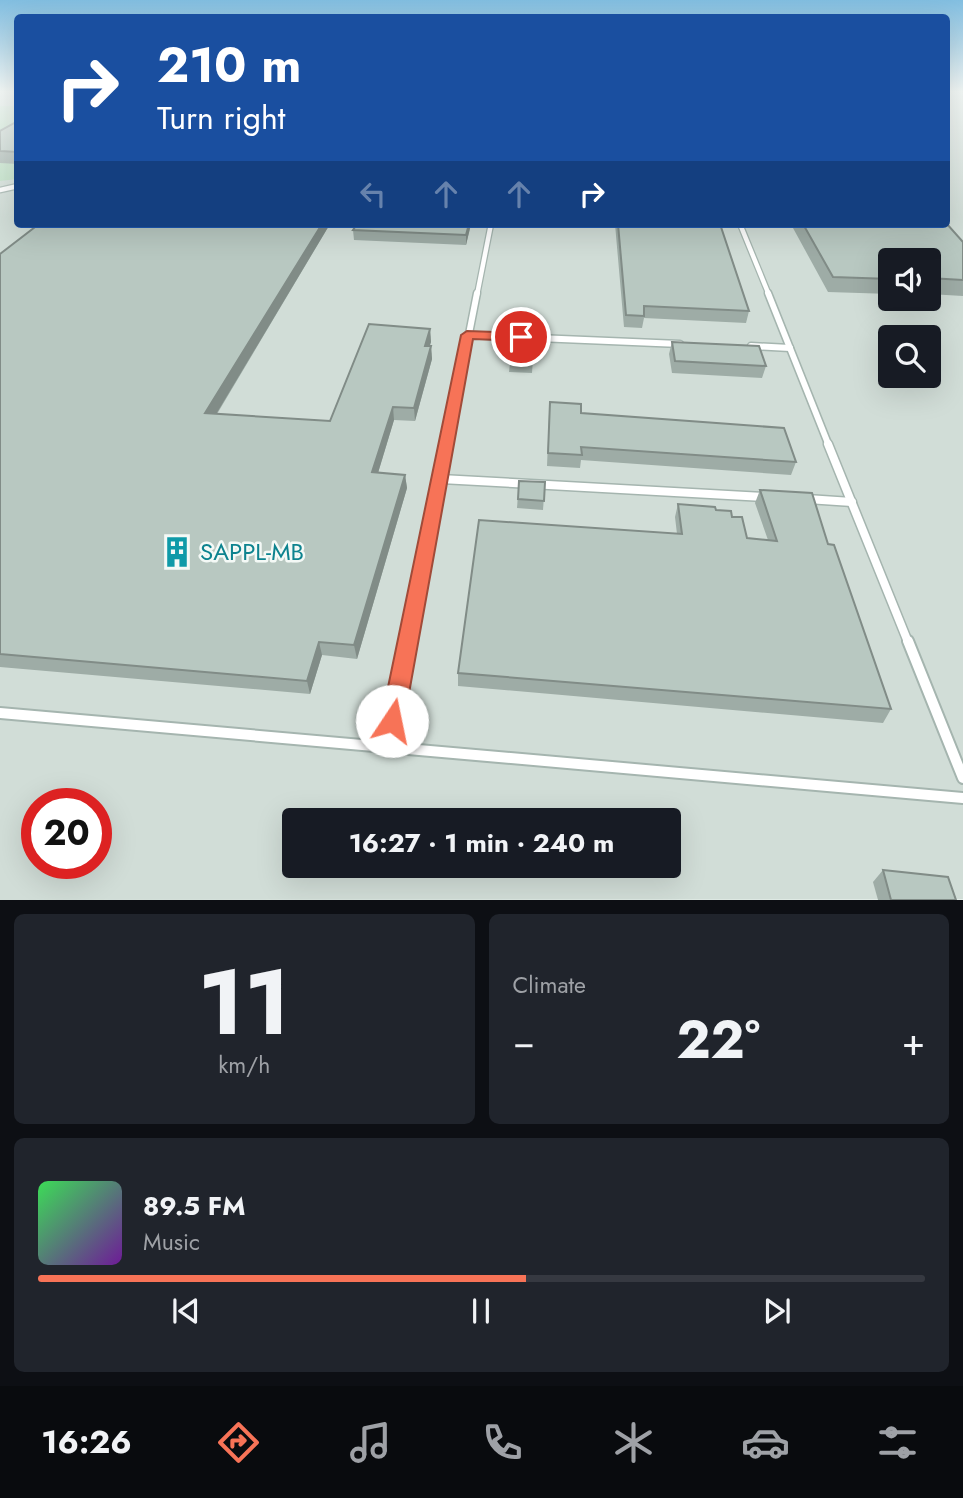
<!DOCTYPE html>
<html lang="en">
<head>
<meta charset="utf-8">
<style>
  body { margin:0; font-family:Jost,sans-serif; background:#20242c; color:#f1f3f6; height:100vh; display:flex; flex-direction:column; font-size:26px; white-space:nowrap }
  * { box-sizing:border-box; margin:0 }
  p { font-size:23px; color:#9ea1a6 }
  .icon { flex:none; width:38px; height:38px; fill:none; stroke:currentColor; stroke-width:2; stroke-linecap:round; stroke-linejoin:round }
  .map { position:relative; height:900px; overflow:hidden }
  .drawer { display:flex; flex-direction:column; gap:14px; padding:14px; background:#0d0f14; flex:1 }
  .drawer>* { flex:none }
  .banner { position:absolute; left:14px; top:14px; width:936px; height:214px; border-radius:7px; box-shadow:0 7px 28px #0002; background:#1a4fa0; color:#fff; overflow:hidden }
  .buttons { position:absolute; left:878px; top:248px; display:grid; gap:14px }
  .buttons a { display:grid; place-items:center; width:63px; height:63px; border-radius:7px; background:#171b24; box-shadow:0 7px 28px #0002; font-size:35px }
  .speed { position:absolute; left:21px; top:788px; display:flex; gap:14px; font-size:35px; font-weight:700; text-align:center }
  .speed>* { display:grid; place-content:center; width:91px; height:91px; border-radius:50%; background:#171b24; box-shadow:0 7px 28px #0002; line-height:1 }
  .speed .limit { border:10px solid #d22; background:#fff; color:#111 }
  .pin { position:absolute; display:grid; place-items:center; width:60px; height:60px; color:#fff; margin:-30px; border:4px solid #fff; border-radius:50%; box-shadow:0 2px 7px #0007 }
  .me { position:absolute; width:77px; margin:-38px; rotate:11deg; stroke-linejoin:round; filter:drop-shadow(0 0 5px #0008) }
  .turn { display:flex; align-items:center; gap:24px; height:147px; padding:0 28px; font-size:32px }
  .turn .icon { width:91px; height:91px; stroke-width:2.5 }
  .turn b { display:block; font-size:49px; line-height:60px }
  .lanes { display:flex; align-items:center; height:66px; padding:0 28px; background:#0003; justify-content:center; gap:35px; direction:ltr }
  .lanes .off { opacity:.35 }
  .big { font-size:52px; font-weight:700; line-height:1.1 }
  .drawer .card { flex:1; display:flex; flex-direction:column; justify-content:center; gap:10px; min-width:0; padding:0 24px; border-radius:10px; background:#20242c }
  .drawer .dial { align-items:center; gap:0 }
  .dial b { font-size:91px; line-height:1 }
  .song { display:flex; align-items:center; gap:21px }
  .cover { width:84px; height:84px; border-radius:10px; background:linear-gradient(135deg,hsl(130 70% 55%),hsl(280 70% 35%)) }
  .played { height:7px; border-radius:4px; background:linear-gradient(90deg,#f77357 55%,#363941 55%) }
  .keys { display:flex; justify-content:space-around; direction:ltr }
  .heat { display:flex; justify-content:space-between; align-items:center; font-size:38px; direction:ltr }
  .drawer .tiles { flex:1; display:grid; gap:14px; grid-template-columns:1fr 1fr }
  .card:last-child { grid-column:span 2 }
  .trip { position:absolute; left:282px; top:808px; width:399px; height:70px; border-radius:7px; background:#171b24; box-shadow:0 7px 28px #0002; font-weight:700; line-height:70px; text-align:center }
  .dock { display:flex; height:112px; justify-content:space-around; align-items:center; background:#090b0e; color:#9ea1a6 }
  .dock .icon { width:49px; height:49px }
  .dock .selected { color:#f77357 }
  .dock b { font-size:32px; color:#f1f3f6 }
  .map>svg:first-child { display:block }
</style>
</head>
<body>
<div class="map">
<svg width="963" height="900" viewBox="0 0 963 900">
  <rect width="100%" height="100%" fill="#e3ede8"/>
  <path fill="#d1ddd7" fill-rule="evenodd" d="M0 92H17L18 224H947V92H963V899L0 900ZM891 261H929V299H891ZM891 338H929V376H891ZM37 803H96V863H37ZM294 821H668V866H294Z"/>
  <polygon fill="#bbdfc2" points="0,106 17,106 17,179 0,181"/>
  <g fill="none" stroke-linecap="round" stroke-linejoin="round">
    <defs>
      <g id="service-far3">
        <polyline points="0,190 18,186"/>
        <polyline points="740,224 769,295"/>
        <polyline points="477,295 491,224"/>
      </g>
      <g id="service-far2">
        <polyline points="768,293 829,446"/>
        <polyline points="467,335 680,344"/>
        <polyline points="751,346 790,348"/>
        <polyline points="447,446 477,293"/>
      </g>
      <g id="service-far1">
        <polyline points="828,444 908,642"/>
        <polyline points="441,479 764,497"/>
        <polyline points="807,499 852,502"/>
        <polyline points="408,642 447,444"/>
      </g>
      <g id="service">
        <polyline points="908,641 963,778"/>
        <polyline points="0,713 963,798"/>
        <polyline points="387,747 408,641"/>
      </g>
    </defs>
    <use href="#service-far3" stroke="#a5b5af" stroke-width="7"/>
    <use href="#service-far2" stroke="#a5b5af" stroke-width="9"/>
    <use href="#service-far1" stroke="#a5b5af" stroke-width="11"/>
    <use href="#service" stroke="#a5b5af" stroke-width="14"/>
    <use href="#service-far3" stroke="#fff" stroke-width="4.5"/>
    <use href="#service-far2" stroke="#fff" stroke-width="6"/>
    <use href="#service-far1" stroke="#fff" stroke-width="8"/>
    <use href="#service" stroke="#fff" stroke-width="10"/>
  </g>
  <g fill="#9eaca6">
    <polygon points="18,121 18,164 0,163 0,131"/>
    <polygon points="39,224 330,224 217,414 330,421 430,329 431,342 429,346 431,346 432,359 415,421 394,420 378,473 405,475 407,488 357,659 322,655 310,694 0,667 0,254"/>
    <polygon points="357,224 471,224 466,245 354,240 353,230"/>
    <polygon points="615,224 720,224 749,311 746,323 644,318 642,328 624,327"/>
    <polygon points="794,224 947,224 963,242 963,296 929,294 929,261 891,261 891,294 828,292 793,228"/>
    <polygon points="672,342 766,366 762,378 672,373 669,354"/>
    <polygon points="534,344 532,373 509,372 510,363"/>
    <polygon points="581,413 796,462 791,475 581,460 580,468 547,466 549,415"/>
    <polygon points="519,481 545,482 543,510 517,508"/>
    <polygon points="760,490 828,544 891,709 883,723 458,686 458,673 677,534 675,517 678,504 716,510 732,517 747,538 768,540 755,503"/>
    <polygon points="883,870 956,900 878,900 873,882"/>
  </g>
  <g fill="#818c87">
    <polygon points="322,224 330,224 209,426 205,413"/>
    <polygon points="469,224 471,224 466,245 466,235"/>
    <polygon points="430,329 431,342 426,359 425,346"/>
    <polygon points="431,346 432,359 415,421 414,408"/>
    <polygon points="393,407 394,420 374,486 372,472"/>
    <polygon points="405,475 407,488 357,659 354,645"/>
    <polygon points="319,642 322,655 310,694 307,681"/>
  </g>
  <g fill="#b8c8c1" stroke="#818c87" stroke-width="2">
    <polygon points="18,121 18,152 0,151 0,131"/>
    <polygon points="39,224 322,224 205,413 330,421 369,324 430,329 425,346 431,346 414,408 393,407 372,472 405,475 354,645 319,642 307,681 0,654 0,254"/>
    <polygon points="357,224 469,224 466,235 353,230"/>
    <polygon points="618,224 720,224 749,311 644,306 644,316 626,315"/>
    <polygon points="803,224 947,224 963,242 963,280 929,278 929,261 891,261 891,279 833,277"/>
    <polygon points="672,342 759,346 766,366 675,361"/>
    <polygon points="512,343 534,344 532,364 510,363"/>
    <polygon points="550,402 581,404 581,413 784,428 796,462 581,447 582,455 548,453"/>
    <polygon points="519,481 545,482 544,501 518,499"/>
    <polygon points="760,490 812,493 828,544 834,545 891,709 458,673 479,520 682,534 678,504 715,507 716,510 731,511 732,517 742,517 747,538 777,541"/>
    <polygon points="883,870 948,877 956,900 891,900"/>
  </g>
  <linearGradient id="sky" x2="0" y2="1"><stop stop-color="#82bee0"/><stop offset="0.42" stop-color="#f2f7f5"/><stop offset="1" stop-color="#f2f7f5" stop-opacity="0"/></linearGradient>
  <rect width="963" height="218" fill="url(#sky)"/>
  <polygon fill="#f77357" stroke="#a14b39" stroke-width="2" points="467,331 521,333 528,337 521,341 473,339 404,721 400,728 392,731 384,728 381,721 461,335"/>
  <defs>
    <symbol id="building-bare" viewBox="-9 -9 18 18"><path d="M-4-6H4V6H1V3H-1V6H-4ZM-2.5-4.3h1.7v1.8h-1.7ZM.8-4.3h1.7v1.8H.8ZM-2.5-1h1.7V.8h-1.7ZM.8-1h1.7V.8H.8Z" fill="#0f9aa8" stroke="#f4f9f6" stroke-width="2.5" paint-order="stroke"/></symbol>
  </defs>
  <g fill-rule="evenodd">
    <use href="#building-bare" x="155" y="530" width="44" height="44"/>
  </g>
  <g text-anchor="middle" stroke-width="5" stroke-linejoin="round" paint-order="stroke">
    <g font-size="24" fill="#0d838f" stroke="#f4f9f6" text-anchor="start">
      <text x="200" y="560">SAPPL-MB</text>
    </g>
  </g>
</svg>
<div class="buttons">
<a><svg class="icon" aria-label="sound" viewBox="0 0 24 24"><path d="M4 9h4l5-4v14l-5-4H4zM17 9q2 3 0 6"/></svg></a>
<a><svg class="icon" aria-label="search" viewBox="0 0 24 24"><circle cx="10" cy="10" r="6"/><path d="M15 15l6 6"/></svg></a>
</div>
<div class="speed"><div class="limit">20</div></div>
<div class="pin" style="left:521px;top:337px;background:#d93025"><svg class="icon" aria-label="arrive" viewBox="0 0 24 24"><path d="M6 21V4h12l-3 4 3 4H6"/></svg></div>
<svg class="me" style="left:392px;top:721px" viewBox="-20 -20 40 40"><circle r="19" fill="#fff"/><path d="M0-13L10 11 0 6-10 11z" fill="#f77357"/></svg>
<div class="trip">16:27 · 1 min · 240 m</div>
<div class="banner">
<div class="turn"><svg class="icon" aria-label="right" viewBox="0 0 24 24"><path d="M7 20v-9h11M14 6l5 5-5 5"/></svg><div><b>210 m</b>Turn right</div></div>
<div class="lanes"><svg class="icon off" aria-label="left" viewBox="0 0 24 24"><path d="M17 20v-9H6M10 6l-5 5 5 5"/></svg><svg class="icon off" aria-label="ahead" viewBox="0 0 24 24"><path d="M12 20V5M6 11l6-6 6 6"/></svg><svg class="icon off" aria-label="ahead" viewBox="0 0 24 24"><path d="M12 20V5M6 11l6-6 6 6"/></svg><svg class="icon" aria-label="right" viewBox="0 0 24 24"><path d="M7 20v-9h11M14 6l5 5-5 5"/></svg></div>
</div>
</div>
<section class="drawer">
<div class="tiles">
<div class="card dial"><b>11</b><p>km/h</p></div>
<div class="card"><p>Climate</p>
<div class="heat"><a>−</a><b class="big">22°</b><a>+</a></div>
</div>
<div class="card">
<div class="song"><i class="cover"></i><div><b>89.5 FM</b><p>Music</p></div></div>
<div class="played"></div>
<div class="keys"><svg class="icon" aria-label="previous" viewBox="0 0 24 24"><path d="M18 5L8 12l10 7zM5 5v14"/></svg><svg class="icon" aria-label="pause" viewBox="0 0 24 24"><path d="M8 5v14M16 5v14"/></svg><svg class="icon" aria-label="next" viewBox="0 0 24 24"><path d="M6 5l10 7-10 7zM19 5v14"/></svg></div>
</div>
</div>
</section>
<nav class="dock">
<b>16:26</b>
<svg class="icon selected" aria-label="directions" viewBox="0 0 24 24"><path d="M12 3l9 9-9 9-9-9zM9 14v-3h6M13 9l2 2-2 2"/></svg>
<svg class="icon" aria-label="music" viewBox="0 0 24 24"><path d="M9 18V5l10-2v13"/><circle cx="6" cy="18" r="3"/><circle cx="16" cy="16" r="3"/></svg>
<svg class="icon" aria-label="phone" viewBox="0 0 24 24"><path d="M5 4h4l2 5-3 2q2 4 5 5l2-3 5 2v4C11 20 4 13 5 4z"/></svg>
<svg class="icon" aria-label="climate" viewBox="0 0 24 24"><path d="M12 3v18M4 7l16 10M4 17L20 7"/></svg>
<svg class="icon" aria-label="car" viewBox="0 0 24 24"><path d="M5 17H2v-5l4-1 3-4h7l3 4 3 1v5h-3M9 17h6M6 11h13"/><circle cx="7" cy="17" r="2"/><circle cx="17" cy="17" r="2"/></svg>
<svg class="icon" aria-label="filters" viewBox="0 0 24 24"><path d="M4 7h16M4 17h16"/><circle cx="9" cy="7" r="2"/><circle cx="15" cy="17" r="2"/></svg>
</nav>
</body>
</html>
